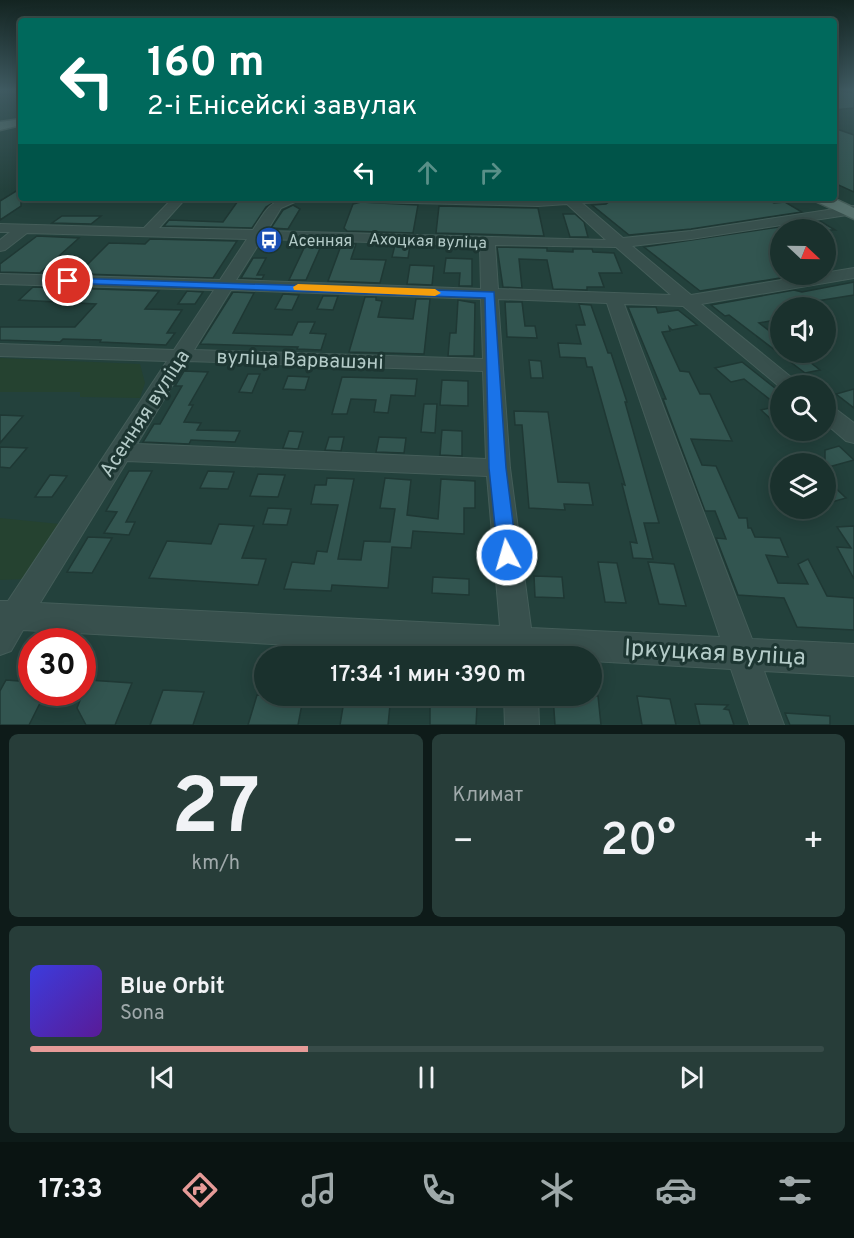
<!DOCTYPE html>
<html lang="ru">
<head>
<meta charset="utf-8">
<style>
  body { margin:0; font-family:Overpass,sans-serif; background:#273d39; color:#f1f3f6; height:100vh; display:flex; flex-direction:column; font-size:22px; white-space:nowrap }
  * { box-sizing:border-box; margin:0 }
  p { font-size:20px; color:#9fa9aa }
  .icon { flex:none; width:33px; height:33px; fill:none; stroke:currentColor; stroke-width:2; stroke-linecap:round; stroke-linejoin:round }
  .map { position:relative; height:725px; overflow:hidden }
  .sheet { display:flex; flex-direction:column; gap:9px; padding:9px; background:#0e1b19; flex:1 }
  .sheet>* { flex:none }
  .hud { position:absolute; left:18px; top:18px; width:819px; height:183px; border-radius:6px; box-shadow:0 3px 15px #0003,0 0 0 2px #384c49; background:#00695c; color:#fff; overflow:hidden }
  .needle { width:39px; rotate:112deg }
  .controls { position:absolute; left:770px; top:219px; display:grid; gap:12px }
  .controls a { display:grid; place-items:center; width:66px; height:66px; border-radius:50%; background:#1a312d; box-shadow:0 3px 15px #0003,0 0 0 2px #384c49; font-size:30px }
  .speed { position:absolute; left:18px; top:628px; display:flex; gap:12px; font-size:30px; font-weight:700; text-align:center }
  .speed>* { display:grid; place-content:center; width:78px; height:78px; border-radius:50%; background:#1a312d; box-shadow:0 3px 15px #0003,0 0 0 2px #384c49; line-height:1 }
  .speed .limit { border:9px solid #d22; background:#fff; color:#111 }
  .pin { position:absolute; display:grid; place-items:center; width:51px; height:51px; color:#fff; margin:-26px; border:3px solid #fff; border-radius:50%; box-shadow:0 2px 6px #0007 }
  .me { position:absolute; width:66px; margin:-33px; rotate:354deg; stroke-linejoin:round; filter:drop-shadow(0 0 4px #0008) }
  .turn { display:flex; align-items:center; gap:21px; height:126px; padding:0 30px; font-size:27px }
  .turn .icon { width:78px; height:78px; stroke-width:2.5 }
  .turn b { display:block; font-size:42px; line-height:51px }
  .lanes { display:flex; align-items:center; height:57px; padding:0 30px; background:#0003; justify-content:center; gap:30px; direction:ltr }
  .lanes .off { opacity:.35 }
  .big { font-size:45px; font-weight:600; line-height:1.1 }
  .sheet .widget { flex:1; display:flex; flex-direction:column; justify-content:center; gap:9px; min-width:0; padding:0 21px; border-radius:9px; background:#273d39 }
  .sheet .dial { align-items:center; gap:0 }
  .dial b { font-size:78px; line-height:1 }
  .song { display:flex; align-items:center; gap:18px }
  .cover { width:72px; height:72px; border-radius:9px; background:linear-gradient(135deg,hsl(240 70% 55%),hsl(270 70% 35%)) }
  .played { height:6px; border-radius:3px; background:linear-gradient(90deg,#e69b98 35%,#384c49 35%) }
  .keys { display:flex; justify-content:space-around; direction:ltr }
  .heat { display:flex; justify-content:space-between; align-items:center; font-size:33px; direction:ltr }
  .sheet .tiles { flex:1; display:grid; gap:9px; grid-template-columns:1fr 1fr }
  .widget:last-child { grid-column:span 2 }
  .trip { position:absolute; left:254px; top:646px; width:348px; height:60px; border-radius:30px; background:#1a312d; box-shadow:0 3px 15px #0003,0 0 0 2px #384c49; font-weight:600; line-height:60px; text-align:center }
  .tabs { display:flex; height:96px; justify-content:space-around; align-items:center; background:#0a1412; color:#9fa9aa }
  .tabs .icon { width:42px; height:42px }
  .tabs .on { color:#e69b98 }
  .tabs b { font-size:27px; color:#f1f3f6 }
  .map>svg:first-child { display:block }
</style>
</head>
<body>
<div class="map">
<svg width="854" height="725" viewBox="0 0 854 725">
  <rect width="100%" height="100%" fill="#23413c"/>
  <g fill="#254230">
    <polygon points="0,358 140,364 145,383 140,398 80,397 80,392 0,392"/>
    <polygon points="0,518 60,524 26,579 0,580"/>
  </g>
  <g fill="#325550" stroke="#1f3834" stroke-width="1.5">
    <polygon points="834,90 854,93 854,108 834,110"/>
    <polygon points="834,128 854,135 854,192 834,183"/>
    <polygon points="21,188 21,206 0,220 0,201"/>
    <polygon points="240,198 281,198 266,207 252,228 164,226 169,220 223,222"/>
    <polygon points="614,198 715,198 722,202 764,198 774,203 785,202 802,212 691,229 629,235 592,205 606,204"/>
    <polygon points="361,202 418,205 413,233 347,231 344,228 353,204"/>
    <polygon points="293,205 300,209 288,229 271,228 283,210"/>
    <polygon points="439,206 538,208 544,236 436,233"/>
    <polygon points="563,214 575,214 584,222 588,237 570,237"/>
    <polygon points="62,216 101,216 91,224 52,223"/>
    <polygon points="820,221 835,230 780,230 780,278 700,291 644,247"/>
    <polygon points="37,236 79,238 40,273 0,272 0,264"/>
    <polygon points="150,239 237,241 213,278 49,273 52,269 82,270 109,243 145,244"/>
    <polygon points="342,243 356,244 351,259 386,260 380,283 328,281"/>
    <polygon points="395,245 410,245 408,258 392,257"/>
    <polygon points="305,246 321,246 306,280 289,280"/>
    <polygon points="497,247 547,248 547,251 573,252 573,249 592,249 593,252 614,253 622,273 599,273 604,287 587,287 587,290 553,289 547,260 519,259 522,288 503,287"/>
    <polygon points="253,258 266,258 257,275 264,275 262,279 241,278"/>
    <polygon points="446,258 472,259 472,286 459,286 460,273 444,273"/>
    <polygon points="410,265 434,266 432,285 407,284"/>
    <polygon points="854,282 854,295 780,307 780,319 759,323 780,339 780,352 797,352 820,370 805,373 729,315 725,316 711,305 794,290 802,292"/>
    <polygon points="33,287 159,291 145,309 182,310 167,333 175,333 166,345 100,342 101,340 63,339 60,342 0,340 0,327 75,327 96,304 19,300"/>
    <polygon points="187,291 203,292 195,304 178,304"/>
    <polygon points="233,292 254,293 233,333 292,335 298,322 315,322 310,333 326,334 321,350 297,349 298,347 200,344"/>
    <polygon points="283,294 299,295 292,310 275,309"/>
    <polygon points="323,296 338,296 333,310 317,309"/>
    <polygon points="365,297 376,297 376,300 382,301 378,317 413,319 416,299 430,299 424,354 349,352"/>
    <polygon points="458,300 475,303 474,356 448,356 450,333 456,333"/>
    <polygon points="505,302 522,302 525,326 535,326 537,338 507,337"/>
    <polygon points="579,304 591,305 608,353 611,353 627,402 625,402 659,523 644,523 653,559 633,558 630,542 637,543 622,484 625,485 592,367 587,367 585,358 560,357 558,343 581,344 576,325 585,325"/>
    <polygon points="628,307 656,307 658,313 678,310 697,325 672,330 669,327 670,331 662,332 680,371 689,372 700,394 710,394 732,441 691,439 702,465 716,466 739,518 747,518 748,528 751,528 755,537 780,538 788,557 766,555 778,583 808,584 798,564 808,559 827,596 854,598 854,630 797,627 784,598 738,595 716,538 726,539 715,511 705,511 663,399 666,399"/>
    <polygon points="529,360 541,361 543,378 531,378"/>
    <polygon points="742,362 780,392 780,427 761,410 778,406 744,379 731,382 715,368"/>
    <polygon points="184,371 208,372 189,405 193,405 184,422 201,423 197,430 240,431 235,442 191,440 189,444 143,442 154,424 160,424 182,386 175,386"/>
    <polygon points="248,374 260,374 252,393 239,392"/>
    <polygon points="288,376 309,377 305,390 283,389"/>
    <polygon points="342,377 417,379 415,396 391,395 388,413 374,412 376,400 351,399 347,414 332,414"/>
    <polygon points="442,380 468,381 468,406 440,405"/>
    <polygon points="854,389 854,408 836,394"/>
    <polygon points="424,404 437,404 435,433 421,432"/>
    <polygon points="514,411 548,412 558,482 589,483 593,505 564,504 565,510 529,508 522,425 515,425"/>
    <polygon points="0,415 23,416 0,443"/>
    <polygon points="442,430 462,431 462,456 440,455"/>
    <polygon points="289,431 303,432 298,449 283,448"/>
    <polygon points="329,437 344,437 341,451 325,450"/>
    <polygon points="379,437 406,438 404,453 376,452"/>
    <polygon points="839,446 854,460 825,468 825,450"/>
    <polygon points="0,447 27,448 10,468 0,467"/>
    <polygon points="129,471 152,471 126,522 135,522 129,535 104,533 117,512 106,511"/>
    <polygon points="208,471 234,472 228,489 200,488"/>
    <polygon points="258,474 285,475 278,497 250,496"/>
    <polygon points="50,475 67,476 52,497 35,497"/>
    <polygon points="327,478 354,479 338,559 361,560 364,541 390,542 395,509 380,508 385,478 411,480 407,515 438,519 441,479 475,481 475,508 464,508 464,534 413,531 411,548 392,547 388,588 332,585 331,591 284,589 292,562 314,564 317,551 327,552 338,505 311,504 315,485 326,485"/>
    <polygon points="825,478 846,498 825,504"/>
    <polygon points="268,508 291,509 287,525 263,524"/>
    <polygon points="219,524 254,526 242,558 266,559 258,585 149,578 167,541 211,544"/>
    <polygon points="854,526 854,579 837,547 851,548 837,527"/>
    <polygon points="88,537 112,538 92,573 67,572"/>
    <polygon points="598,562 617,563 626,603 605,602"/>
    <polygon points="648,562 674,564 686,606 659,604"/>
    <polygon points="534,576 562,577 564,598 535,597"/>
    <polygon points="433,577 469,579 469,595 432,593"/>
    <polygon points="6,680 32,682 32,693 45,693 29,725 0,725 0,691"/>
    <polygon points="88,680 132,683 115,725 86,725 77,708"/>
    <polygon points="163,690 204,692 193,725 150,725"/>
    <polygon points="257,695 303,699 298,725 248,725"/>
    <polygon points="553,696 598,696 601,725 555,725"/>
    <polygon points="637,696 670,699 676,725 642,725"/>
    <polygon points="344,701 390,705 388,725 340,725"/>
    <polygon points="430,703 477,706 476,725 430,725"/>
    <polygon points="695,704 728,705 724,709 729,710 734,725 700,725"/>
    <polygon points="785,713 830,716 830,725 790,725"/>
  </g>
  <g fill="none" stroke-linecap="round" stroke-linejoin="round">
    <defs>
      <g id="minor">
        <path d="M173 198H186L159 228 253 230C270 204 271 198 304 198L281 208 267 231 606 240 567 204 538 206 370 202 364 198H612L606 202 582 203 623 238 691 231 854 206V214L691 239 632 246 691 295 854 268V278L701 304 802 386 780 387 683 306 624 304 752 639 854 644V676L764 671 784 725H750L731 669 591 661V657H503L23 630 11 651 0 655V601H8L167 361 0 356V344L174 350 214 290 0 284V274L220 280 247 239 27 233 5 250 0 251V240L10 232H0V224L144 228ZM262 239 480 245 481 289 236 280ZM495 245 616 247 671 295 498 289ZM231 290 481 299 483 359 194 350ZM498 299 607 303 720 637 531 628 510 468ZM187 361 483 371 486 459 137 444ZM127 461 487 476 500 626 40 603Z"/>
        <polygon points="825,405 833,407 854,423 854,443 846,441 825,423"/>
        <polygon points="504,696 538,696 539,725 505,725"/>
      </g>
      <g id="major">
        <polygon points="21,119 21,125 0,130 0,122"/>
        <polygon points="812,198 833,198 854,208 854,219 815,201"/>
      </g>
    </defs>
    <use href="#minor" stroke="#445d59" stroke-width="2"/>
    <use href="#major" stroke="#445d59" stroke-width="3"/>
    <use href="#minor" fill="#38504d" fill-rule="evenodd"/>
    <use href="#major" fill="#56716d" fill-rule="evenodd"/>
  </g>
  <linearGradient id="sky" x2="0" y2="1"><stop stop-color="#132421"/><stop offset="0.47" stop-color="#3f5a61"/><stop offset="1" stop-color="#3f5a61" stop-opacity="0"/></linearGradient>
  <rect width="854" height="191" fill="url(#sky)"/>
  <polygon fill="#1a73e8" stroke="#114b97" stroke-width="1.5" points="68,278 494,292 506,468 517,555 514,561 507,563 501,561 498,555 489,468 485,298 64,283 64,279"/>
  <polygon fill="#f59e0b" points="298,284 435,289 441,293 435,296 294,290 293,287"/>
  <defs>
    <symbol id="bus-disc" viewBox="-11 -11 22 22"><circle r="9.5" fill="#1a4fb4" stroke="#1d3632"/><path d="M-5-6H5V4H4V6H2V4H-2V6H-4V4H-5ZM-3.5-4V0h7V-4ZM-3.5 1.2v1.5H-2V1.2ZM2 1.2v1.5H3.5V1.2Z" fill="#fff"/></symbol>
  </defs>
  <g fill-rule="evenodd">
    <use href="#bus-disc" x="254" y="225" width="30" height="30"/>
  </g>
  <g text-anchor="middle" stroke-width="6" stroke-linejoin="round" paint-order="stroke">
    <g font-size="16" fill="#b4cbc8" stroke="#1d3632" text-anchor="start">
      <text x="288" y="246">Асенняя</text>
    </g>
    <g font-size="16" fill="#b4cbc8" stroke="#1d3632">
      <text transform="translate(428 240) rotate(2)" y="6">Ахоцкая вуліца</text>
    </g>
    <g font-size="20" fill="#b4cbc8" stroke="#1d3632">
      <text transform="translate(300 359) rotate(2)" y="7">вуліца Варвашэні</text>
      <text transform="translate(144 413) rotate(-57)" y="7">Асенняя вуліца</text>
    </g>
    <g font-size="24" fill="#b4cbc8" stroke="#1d3632">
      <text transform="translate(715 652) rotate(3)" y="8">Іркуцкая вуліца</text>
    </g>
  </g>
</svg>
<div class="controls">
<a><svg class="needle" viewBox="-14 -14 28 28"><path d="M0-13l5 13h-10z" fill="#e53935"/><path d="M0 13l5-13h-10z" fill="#9fa9aa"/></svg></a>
<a><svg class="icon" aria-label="sound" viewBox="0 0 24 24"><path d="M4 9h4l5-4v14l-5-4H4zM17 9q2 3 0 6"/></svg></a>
<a><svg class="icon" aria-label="search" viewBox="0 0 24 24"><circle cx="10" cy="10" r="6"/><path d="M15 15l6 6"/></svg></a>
<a><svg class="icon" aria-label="layers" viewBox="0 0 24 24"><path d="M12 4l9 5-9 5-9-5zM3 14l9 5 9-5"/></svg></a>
</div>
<div class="speed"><div class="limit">30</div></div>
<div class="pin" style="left:68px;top:281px;background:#d93025"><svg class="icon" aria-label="arrive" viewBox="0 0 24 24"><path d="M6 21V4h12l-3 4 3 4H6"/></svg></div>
<svg class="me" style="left:507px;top:555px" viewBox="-20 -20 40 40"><circle r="17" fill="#1a73e8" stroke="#fff" stroke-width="3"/><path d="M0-11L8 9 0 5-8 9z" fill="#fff"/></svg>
<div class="trip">17:34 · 1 мин · 390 m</div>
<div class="hud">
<div class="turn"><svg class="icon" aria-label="left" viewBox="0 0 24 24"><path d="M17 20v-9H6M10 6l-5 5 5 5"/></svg><div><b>160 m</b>2-і Енісейскі завулак</div></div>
<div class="lanes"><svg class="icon" aria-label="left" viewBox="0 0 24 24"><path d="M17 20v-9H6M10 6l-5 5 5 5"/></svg><svg class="icon off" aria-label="ahead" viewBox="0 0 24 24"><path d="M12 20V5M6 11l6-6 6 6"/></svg><svg class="icon off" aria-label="right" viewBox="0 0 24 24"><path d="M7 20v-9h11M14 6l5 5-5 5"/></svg></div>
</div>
</div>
<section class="sheet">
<div class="tiles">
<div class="widget dial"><b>27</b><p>km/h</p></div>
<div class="widget"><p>Климат</p>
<div class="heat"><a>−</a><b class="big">20°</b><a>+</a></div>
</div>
<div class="widget">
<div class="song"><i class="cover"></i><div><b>Blue Orbit</b><p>Sona</p></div></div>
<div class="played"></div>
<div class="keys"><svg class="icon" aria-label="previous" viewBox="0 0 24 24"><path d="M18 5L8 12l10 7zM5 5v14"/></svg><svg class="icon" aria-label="pause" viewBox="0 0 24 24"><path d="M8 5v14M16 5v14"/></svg><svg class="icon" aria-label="next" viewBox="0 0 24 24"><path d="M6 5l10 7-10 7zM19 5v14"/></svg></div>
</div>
</div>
</section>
<nav class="tabs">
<b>17:33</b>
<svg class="icon on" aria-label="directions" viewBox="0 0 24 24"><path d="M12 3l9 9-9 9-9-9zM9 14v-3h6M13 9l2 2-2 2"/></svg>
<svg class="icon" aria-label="music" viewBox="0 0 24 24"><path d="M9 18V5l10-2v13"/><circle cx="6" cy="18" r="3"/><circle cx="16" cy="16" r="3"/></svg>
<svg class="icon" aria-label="phone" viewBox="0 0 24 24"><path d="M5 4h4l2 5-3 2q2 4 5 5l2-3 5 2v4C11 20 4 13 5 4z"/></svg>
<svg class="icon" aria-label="climate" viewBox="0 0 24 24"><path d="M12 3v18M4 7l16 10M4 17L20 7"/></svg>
<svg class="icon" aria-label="car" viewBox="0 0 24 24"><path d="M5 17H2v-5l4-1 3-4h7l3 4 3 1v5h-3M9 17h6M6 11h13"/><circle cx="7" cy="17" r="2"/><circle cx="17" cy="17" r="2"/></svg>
<svg class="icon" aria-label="filters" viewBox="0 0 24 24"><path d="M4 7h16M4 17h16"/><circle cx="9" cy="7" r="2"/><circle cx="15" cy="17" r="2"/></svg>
</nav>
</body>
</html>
